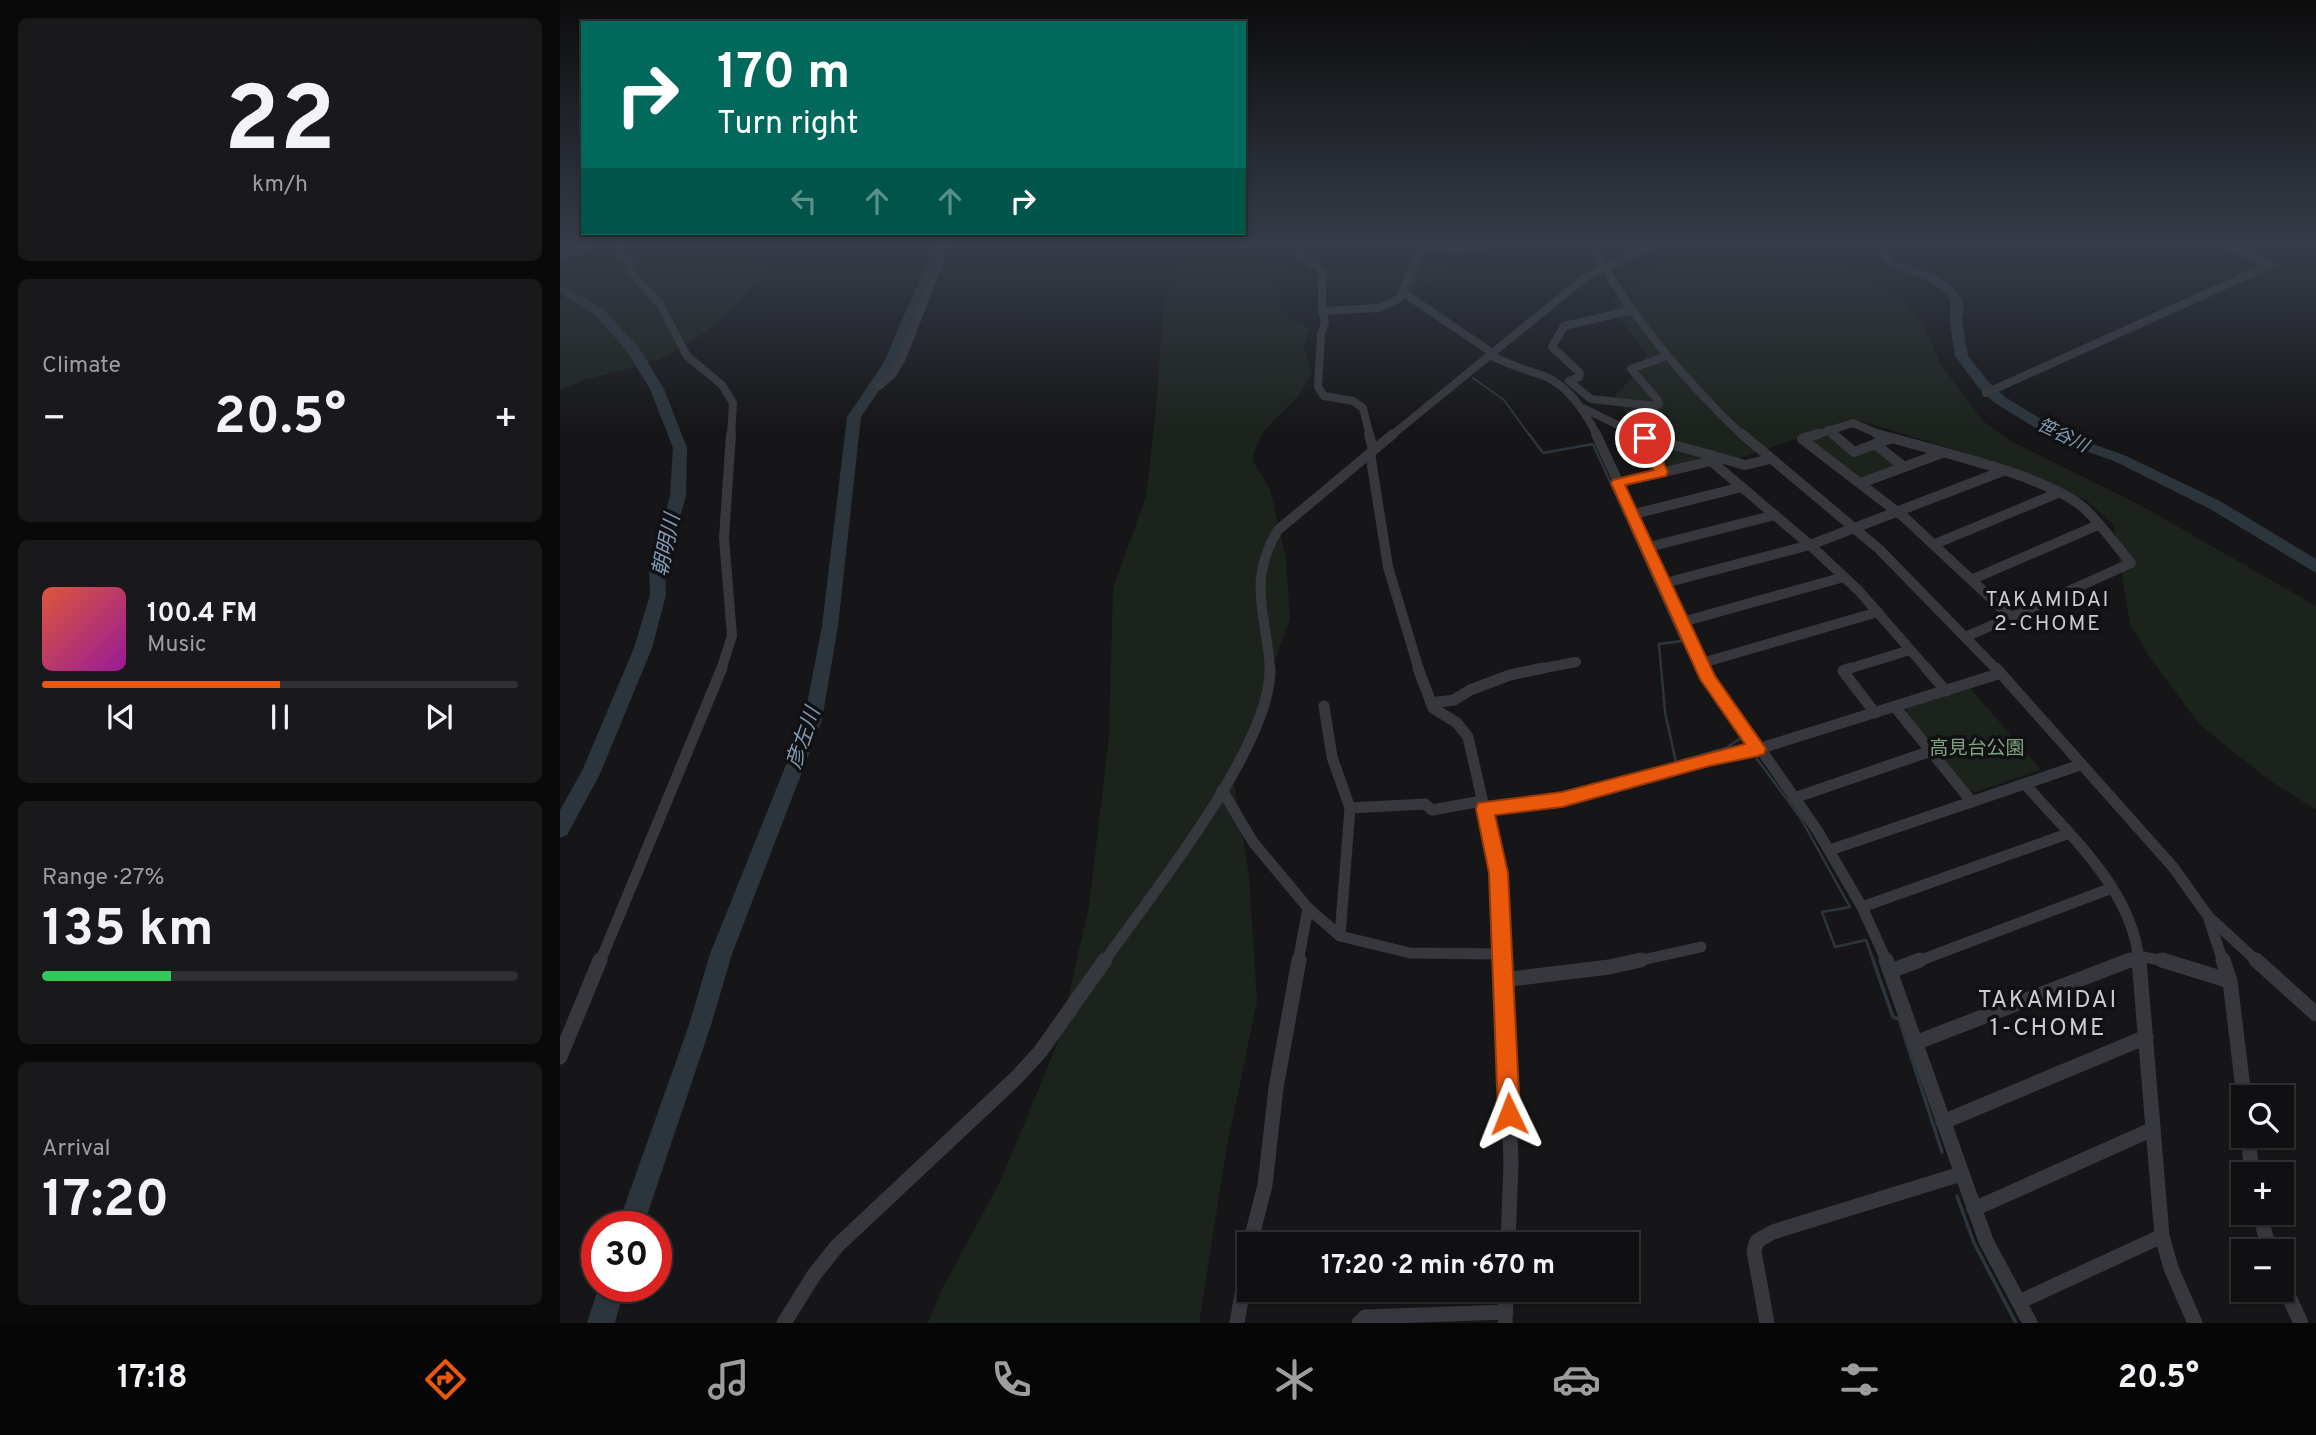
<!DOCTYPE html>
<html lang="en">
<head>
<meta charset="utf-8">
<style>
  body { margin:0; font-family:Overpass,"Noto Sans JP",sans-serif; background:#19191b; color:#f1f3f6; height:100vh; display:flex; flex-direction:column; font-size:26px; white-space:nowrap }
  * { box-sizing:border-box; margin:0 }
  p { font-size:23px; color:#9c9d9f }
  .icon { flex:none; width:38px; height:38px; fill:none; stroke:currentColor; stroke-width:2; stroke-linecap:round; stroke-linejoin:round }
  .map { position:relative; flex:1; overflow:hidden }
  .side { display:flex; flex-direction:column; gap:18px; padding:18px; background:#09090a; width:560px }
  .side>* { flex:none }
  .hud { position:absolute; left:21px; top:21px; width:665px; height:214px; border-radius:0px; box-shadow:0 2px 5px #0004,0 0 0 2px #303032; background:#00695c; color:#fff; overflow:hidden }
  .buttons { position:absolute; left:1671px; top:1085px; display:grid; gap:14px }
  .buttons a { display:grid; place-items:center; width:63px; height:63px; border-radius:0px; background:#101012; box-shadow:0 2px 5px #0004,0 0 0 2px #303032; font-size:35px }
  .speed { position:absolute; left:21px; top:1211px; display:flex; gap:14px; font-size:35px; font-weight:700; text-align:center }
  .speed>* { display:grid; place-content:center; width:91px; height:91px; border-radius:50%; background:#101012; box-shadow:0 2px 5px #0004,0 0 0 2px #303032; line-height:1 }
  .speed .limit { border:10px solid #d22; background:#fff; color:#111 }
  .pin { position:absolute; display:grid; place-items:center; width:60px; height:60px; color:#fff; margin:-30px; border:4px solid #fff; border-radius:50%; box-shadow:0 2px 7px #0007 }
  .me { position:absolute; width:77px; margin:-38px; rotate:358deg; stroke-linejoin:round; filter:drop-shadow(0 0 5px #0008) }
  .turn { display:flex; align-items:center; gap:24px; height:147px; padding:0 21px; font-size:32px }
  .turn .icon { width:91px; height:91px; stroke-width:2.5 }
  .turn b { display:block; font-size:49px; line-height:60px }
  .lanes { display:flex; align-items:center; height:66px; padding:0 21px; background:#0003; justify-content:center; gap:35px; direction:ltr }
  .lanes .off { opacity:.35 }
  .big { font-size:52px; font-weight:700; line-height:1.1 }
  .side .tile { flex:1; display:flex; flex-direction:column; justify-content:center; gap:10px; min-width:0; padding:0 24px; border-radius:10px; background:#19191b }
  .side .dial { align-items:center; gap:0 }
  .dial b { font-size:91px; line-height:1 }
  .song { display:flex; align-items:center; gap:21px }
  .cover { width:84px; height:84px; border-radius:10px; background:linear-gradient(135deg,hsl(10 70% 55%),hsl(300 70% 35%)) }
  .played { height:7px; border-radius:4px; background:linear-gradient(90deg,#ea580c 50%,#303032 50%) }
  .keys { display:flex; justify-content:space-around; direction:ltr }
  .heat { display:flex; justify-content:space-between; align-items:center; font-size:38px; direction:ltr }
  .charge { height:10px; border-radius:5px; background:linear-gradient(90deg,#34c759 27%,#303032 0) }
  .trip { position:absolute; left:677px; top:1232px; width:402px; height:70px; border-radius:0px; background:#101012; box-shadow:0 2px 5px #0004,0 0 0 2px #303032; font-weight:700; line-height:70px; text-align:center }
  .tab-bar { display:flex; height:112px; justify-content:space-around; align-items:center; background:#060607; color:#9c9d9f }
  .tab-bar .icon { width:49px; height:49px }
  .tab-bar .on { color:#ea580c }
  .tab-bar b { font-size:32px; color:#f1f3f6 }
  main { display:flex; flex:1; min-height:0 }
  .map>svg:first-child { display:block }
</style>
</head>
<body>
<main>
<section class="side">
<div class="tile dial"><b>22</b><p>km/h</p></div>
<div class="tile"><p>Climate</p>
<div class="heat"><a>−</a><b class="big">20.5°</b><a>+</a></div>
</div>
<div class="tile">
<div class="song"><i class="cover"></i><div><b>100.4 FM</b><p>Music</p></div></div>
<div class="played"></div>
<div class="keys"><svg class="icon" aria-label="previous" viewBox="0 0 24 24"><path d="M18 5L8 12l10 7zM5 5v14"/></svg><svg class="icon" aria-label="pause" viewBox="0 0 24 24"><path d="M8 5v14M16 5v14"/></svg><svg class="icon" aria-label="next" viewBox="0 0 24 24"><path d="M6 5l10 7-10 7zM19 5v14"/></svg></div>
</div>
<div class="tile"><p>Range · 27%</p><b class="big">135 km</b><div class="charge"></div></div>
<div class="tile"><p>Arrival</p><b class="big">17:20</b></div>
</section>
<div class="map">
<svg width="1756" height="1323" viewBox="0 0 1756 1323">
  <rect width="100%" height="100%" fill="#161618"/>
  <g fill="#1c231d">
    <path d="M0 246H229C187 294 150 341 88 363 61 372 24 377 0 391V301L6 293 0 283Z"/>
    <path d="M629 246H734L736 255 719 276 720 311 750 328 744 349 752 373C747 381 743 391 737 397 715 424 702 422 692 460L710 489 726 558 730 619 686 739 674 784 689 876 697 1001 667 1146 639 1323H368L382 1289 441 1180 498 1042 529 907 549 736 553 588 586 497 597 399 603 305 613 271Z"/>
    <path d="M1079 246H1265L1296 273 1320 284 1341 298 1364 325 1379 362 1423 421 1453 442 1580 505 1756 606V810L1705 777 1639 724 1590 658 1570 624 1554 525 1526 500 1403 452 1294 419 1186 456 1137 469 1109 466 1091 451 1055 396 1083 366 1086 353C1074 337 1056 318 1054 297L1104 261 1103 256 1081 249Z"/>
    <polygon points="868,250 908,251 884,274 847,295"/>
    <polygon points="1268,433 1293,454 1314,447 1339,466 1306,478 1298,477 1251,442 1253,438"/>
    <polygon points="1410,688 1481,770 1416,792 1408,790 1347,714 1347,708"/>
  </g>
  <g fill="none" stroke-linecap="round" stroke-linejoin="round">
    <g stroke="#2c353c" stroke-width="2">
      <polyline points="847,291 854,280 861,256"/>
      <polyline points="913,378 944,400 970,436"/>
    </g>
    <g stroke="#2c353c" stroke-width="2.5">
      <polyline points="969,434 983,453 1033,444 1122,641 1099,644 1105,712 1116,762 1166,748 1181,738 1183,741"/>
      <polyline points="1197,759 1240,817 1290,907 1262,912 1275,947 1306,940 1314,962"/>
    </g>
    <g stroke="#2c353c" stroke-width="3.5">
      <polyline points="1313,960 1333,1017 1339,1019 1382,1152"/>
      <polyline points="1397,1196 1414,1243 1456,1323"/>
    </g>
    <g fill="#2c353c" fill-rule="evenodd">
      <polygon points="374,246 386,246 337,364 301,417 278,626 262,720 172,954 151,1025 83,1227 57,1227 129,1025 150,954 244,720 262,626 287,417 323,364"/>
      <polygon points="1310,246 1322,246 1334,261 1374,274 1391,285 1400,296 1404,306 1402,322 1408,356 1428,381 1445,397 1507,435 1564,455 1660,501 1756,559 1756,573 1650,509 1554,461 1497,441 1435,403 1418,387 1395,356 1390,322 1390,300 1383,291 1366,280 1326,265"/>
      <polygon points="0,284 43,309 78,346 104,389 127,448 126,496 105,569 106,595 92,648 40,774 7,835 0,838 0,810 22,771 74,648 90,595 89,569 110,496 113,448 90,389 67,351 35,315 0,293"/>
      <polygon points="39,1286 65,1286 55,1323 27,1323"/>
    </g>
    <g stroke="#37383d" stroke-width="8">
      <polyline points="55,246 69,261 72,274 100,304 127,356 162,385 173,403 171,436"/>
      <polyline points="737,246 740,254 762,271 762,311 765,323 761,334 758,387 764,396 793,401 803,408 810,436"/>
      <polyline points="863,246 899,249 922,246"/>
      <path d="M1031 246C1072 318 1123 379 1183 436"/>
      <polyline points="1670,246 1710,265"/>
      <polyline points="0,256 30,246"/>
      <polyline points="844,293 931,352"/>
      <polyline points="762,311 818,308 839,299 861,246"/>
      <polyline points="1069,311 1004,326 992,347 1020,373 1019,377 1009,381 1031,399 1096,406 1099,404 1097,399 1071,369 1107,356"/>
      <path d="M929 354C947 365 965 369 984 376 1008 385 1027 414 1037 436"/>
      <polyline points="319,386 332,375 342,358 386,246"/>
      <polyline points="1426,393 1710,265"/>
      <polyline points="1025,409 1080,436"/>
      <polyline points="1268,430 1275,436"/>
      <polyline points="831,436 1023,279 1091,246"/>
      <polyline points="1253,436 1293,423 1323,436"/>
    </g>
    <g stroke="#37383d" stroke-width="10">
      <polyline points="809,434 813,450"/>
      <polyline points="1036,434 1145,670"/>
      <polyline points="1075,434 1150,455 1151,461 1250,545 1299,591 1368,670"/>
      <polyline points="1182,434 1319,549 1437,670"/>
      <polyline points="1258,434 1242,439 1345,518 1451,617"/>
      <polyline points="1273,434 1294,452 1332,438"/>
      <path d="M1317 434C1368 449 1488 475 1525 509 1542 525 1556 546 1571 563L1451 617"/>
      <polyline points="1085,438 1101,472"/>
      <polyline points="1315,444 1344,467"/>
      <polyline points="810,453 828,567 859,670"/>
      <polyline points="1150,455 1185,465 1210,459"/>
      <polyline points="1058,483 1151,461"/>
      <polyline points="1301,483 1382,453"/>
      <polyline points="1074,514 1182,487"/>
      <polyline points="1375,544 1498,493"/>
      <polyline points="1089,547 1215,515"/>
      <polyline points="1413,579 1538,525"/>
      <polyline points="1105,583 1250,545 1443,471"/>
      <polyline points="1122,622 1284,577"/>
      <polyline points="1405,637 1451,617"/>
      <polyline points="1142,663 1318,612"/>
      <polyline points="161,670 172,636 164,538 171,434"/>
      <path d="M710 670C707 615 686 583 718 530L833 434"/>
      <polyline points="974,670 1016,662"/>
      <polyline points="1285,670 1350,650"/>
    </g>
    <g stroke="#37383d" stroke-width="11">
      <polyline points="858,668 873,708 897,723 908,737 939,873 943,962"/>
      <polyline points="1144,668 1257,830 1302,907 1327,962"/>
      <polyline points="1291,668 1283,671 1315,713"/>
      <polyline points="1366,668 1386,691"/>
      <polyline points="1436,668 1613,867 1648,916 1663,962"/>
      <polyline points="871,703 894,700 910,690 950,675 983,668"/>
      <polyline points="764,706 772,757 790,808 780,936"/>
      <polyline points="1335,707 1412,802"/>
      <path d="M1465 784C1510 836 1573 890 1579 962"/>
      <polyline points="662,790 693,842 748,908"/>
      <polyline points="1234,798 1371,751"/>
      <polyline points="790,808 865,804 872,810 922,801"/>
      <polyline points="925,809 1002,800 1149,759 1198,749 1438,674"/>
      <polyline points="1270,850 1520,765"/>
      <polyline points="1302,907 1507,834"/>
      <polyline points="1649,917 1698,962"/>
      <polyline points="40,962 162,668"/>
      <path d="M544 962C590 896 712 746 710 668"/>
      <polyline points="738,962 748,908 780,936 850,953 943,954"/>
      <polyline points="1073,962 1141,947"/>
      <polyline points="1356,962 1552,888"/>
      <polyline points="1565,962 1580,956 1607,962"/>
    </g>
    <g stroke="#37383d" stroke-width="15">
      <polyline points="943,960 951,1162 948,1244"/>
      <polyline points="1326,960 1426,1241 1470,1323"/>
      <polyline points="1579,960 1602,1236 1611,1268 1635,1323"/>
      <polyline points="1602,960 1670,981"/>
      <polyline points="1663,960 1670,981 1684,1097"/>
      <polyline points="1696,960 1756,1014"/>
      <polyline points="1331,971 1360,960"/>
      <polyline points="943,980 1049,967 1081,960"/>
      <polyline points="1355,1043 1570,960"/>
      <polyline points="0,1057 40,960"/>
      <polyline points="1383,1122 1586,1037"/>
      <polyline points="1688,1136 1692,1174"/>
      <polyline points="1414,1209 1593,1129"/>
      <polyline points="1699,1213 1710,1251"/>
      <polyline points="690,1244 705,1185 716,1088 739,960"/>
      <polyline points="1722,1282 1741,1323"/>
      <polyline points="1459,1302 1602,1236"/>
      <polyline points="224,1323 254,1275 277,1246 456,1078 480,1052 545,960"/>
      <polyline points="677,1323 690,1248"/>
      <polyline points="799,1323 805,1317 946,1312"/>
      <polyline points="945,1323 946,1290"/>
      <polyline points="1207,1323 1194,1251 1197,1241 1213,1232 1401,1174"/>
    </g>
  </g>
  <linearGradient id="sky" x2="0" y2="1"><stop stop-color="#0c0c0d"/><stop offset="0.57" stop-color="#363c48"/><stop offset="1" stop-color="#363c48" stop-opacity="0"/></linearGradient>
  <rect width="1756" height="431" fill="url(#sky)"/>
  <polygon fill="#ea580c" stroke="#983908" stroke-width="2" points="1085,433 1092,438 1108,472 1106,476 1065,485 1155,676 1206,749 1204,754 1198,756 1149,766 1002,807 935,815 948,873 960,1114 957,1121 949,1125 941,1121 938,1114 929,873 916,809 918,803 1002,792 1185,744 1140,679 1051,483 1053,480 1093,470 1079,438"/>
  <g text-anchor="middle" stroke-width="7" stroke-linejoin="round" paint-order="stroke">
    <g font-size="18" font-style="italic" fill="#7f9bb3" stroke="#111113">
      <text transform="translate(1503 435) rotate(26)" y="6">笹谷川</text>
    </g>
    <g font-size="19" fill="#7fa381" stroke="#111113">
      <text x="1417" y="754">高見台公園</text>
    </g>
    <g font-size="21" font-style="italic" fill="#7f9bb3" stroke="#111113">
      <text transform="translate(106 545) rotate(-78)" y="7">朝明川</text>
      <text transform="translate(243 738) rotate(-71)" y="7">彦左川</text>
    </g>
    <g font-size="21" letter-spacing="2" fill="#c9ccd4" stroke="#111113">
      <text x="1488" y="606">TAKAMIDAI<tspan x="1488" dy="24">2-CHOME</tspan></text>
    </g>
    <g font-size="24" letter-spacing="2" fill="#c9ccd4" stroke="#111113">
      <text x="1488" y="1007">TAKAMIDAI<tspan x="1488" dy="28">1-CHOME</tspan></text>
    </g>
  </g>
</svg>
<div class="buttons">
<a><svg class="icon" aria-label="search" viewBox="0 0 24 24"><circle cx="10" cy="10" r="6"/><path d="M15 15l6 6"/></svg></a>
<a>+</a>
<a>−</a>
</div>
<div class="speed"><div class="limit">30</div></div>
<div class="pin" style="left:1085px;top:438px;background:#d93025"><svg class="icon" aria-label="arrive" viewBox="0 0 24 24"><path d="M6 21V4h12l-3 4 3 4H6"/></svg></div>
<svg class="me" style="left:949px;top:1114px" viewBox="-20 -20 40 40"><path d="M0-17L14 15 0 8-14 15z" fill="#ea580c" stroke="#fff" stroke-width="4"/></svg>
<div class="trip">17:20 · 2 min · 670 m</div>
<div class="hud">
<div class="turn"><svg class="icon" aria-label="right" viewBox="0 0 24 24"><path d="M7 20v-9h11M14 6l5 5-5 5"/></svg><div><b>170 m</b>Turn right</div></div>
<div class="lanes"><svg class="icon off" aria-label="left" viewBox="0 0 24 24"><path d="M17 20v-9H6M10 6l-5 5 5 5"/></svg><svg class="icon off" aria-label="ahead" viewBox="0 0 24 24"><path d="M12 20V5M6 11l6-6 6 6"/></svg><svg class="icon off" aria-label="ahead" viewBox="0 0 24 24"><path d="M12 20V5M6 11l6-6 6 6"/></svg><svg class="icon" aria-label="right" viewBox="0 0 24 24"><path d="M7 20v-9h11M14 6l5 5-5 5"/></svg></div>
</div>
</div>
</main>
<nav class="tab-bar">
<b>17:18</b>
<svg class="icon on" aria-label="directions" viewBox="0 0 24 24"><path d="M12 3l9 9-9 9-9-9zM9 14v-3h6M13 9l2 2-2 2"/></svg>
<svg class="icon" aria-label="music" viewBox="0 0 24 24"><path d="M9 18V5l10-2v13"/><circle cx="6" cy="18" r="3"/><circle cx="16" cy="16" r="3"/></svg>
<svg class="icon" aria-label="phone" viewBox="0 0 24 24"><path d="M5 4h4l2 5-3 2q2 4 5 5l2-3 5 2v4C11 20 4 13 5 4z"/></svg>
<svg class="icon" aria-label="climate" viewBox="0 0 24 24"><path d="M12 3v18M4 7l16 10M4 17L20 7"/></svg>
<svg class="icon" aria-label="car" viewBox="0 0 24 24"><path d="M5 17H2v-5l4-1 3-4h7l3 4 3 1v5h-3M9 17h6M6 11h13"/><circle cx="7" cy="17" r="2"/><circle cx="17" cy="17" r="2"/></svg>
<svg class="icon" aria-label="filters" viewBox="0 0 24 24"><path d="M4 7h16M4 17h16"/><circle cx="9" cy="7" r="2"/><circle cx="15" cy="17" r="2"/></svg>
<b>20.5°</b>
</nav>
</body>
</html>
